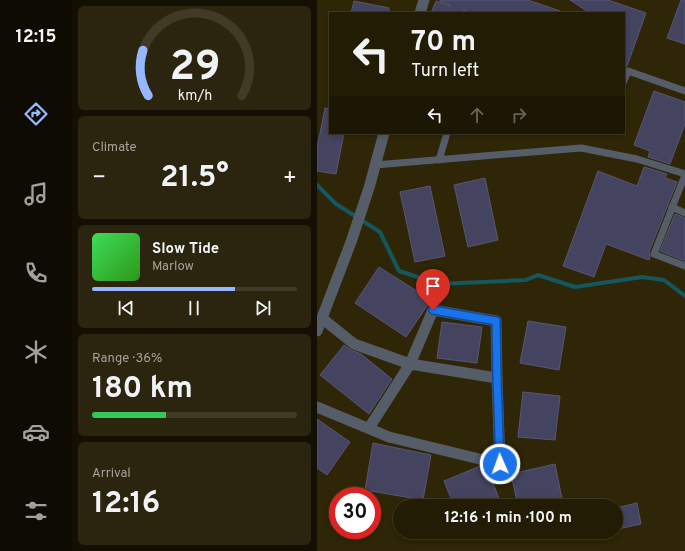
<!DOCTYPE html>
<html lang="en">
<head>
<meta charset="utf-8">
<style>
  body { margin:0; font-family:Overpass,sans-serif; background:#2b250f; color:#f1f3f6; height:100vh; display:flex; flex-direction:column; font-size:15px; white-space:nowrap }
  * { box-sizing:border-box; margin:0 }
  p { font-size:13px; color:#a3a19a }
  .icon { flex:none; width:22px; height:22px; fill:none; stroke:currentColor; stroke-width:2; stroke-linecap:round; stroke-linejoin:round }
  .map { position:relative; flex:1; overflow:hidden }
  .sheet { display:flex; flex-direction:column; gap:6px; padding:6px; background:#130f03; width:245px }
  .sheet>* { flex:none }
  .hud { position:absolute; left:12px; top:12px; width:296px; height:122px; border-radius:0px; box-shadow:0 2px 6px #0003,0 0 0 1px #403a27; background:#231c05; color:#f1f3f6; overflow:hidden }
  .speed { position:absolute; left:12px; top:487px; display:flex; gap:8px; font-size:20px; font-weight:700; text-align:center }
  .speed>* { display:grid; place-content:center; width:52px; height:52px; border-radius:50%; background:#231c05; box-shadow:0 2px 6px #0003,0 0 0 1px #403a27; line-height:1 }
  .speed .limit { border:6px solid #d22; background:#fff; color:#111 }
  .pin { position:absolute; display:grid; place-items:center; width:34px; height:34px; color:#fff; margin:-41px -17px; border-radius:50% 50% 50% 0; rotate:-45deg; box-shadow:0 0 4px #0007 }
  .pin .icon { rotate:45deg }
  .me { position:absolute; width:44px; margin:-22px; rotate:358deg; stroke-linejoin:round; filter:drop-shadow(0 0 3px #0008) }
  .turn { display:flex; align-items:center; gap:14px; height:84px; padding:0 16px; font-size:18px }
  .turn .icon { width:52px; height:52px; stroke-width:2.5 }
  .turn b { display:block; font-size:28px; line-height:34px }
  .lanes { display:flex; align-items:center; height:38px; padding:0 16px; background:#0003; justify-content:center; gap:20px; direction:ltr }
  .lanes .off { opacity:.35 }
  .big { font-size:30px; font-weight:700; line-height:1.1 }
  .sheet .widget { flex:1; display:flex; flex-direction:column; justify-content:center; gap:6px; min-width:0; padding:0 14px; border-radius:6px; background:#2b250f }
  .sheet .dial { align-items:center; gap:0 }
  .dial svg { height:104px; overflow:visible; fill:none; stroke:#403a27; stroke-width:7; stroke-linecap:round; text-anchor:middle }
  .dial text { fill:#f1f3f6; stroke:none }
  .song { display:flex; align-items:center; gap:12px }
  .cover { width:48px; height:48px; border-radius:6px; background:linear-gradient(135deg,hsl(130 70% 55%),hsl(110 70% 35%)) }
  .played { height:4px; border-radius:2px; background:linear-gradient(90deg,#96b6fd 70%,#403a27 70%) }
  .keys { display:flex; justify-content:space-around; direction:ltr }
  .heat { display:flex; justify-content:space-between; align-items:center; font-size:22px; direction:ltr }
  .charge { height:6px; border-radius:3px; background:linear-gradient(90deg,#34c759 36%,#403a27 0) }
  .trip { position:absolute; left:76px; top:499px; width:230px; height:40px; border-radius:20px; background:#231c05; box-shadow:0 2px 6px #0003,0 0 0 1px #403a27; font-weight:700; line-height:40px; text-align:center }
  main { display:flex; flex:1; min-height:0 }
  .menu { display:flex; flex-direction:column; width:72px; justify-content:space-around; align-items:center; background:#0e0b02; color:#a3a19a }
  .menu .icon { width:28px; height:28px }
  .menu .current { color:#96b6fd }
  .menu b { font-size:18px; color:#f1f3f6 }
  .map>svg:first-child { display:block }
</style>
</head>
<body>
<main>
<nav class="menu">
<b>12:15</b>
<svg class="icon current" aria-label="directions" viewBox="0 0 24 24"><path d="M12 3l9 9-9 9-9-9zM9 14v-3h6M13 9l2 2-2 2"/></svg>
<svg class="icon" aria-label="music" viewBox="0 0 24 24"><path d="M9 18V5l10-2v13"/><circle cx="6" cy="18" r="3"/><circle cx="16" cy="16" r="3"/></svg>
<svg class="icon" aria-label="phone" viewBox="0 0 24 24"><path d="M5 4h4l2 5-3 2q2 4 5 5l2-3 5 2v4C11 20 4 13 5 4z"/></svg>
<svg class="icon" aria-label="climate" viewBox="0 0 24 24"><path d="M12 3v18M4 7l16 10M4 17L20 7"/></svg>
<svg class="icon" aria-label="car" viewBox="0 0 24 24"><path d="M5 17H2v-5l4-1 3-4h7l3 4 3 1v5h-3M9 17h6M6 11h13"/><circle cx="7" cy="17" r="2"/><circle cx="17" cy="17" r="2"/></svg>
<svg class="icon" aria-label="filters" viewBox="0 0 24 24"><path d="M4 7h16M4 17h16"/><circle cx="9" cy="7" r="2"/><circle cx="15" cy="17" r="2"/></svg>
</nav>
<section class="sheet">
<div class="widget dial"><svg viewBox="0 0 100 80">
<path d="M14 69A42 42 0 1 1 86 69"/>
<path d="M14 69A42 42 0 0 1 10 34" stroke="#96b6fd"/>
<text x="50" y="56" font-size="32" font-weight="700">29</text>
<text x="50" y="72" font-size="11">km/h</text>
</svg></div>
<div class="widget"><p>Climate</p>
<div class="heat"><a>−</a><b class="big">21.5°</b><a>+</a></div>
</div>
<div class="widget">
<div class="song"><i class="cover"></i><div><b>Slow Tide</b><p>Marlow</p></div></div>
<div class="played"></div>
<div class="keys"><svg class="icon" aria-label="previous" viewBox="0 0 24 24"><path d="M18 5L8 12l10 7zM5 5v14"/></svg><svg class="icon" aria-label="pause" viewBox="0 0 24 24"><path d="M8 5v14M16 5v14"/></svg><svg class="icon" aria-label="next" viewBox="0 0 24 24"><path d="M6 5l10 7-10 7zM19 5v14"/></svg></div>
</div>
<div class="widget"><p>Range · 36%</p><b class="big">180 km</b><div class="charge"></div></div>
<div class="widget"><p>Arrival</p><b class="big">12:16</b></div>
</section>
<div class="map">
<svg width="368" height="551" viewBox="0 0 368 551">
  <rect width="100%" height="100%" fill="#2f2607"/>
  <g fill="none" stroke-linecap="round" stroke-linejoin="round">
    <polyline stroke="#14575e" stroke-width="4" points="0,185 19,204 63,232 82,271 122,284 209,280 221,275 258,287 325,277 347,280 368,296"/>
  </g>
  <g fill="#444360" stroke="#575674">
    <polygon points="123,0 211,0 243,11 243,13 155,13 146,10 148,13 114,13 119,1 133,6 133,5 123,1"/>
    <polygon points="253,0 291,0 329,13 310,66 307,68 307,13 273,13"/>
    <polygon points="364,0 368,0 368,44 350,38"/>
    <polygon points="37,1 72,8 72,13 34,13"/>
    <polygon points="337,91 368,102 368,124 353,164 331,157 333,151 317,145"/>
    <polygon points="8,108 13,109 13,133 27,133 19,174 0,171 0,148"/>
    <polygon points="327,167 350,174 348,178 360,182 332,252 333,257 332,260 289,244 277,277 246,266 281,171 320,186"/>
    <polygon points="168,178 181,240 151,247 137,185"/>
    <polygon points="113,186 128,256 98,262 83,192"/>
    <polygon points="358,214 368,218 368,261 343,251"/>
    <polygon points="62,267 114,300 89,337 38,303"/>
    <polygon points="211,321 249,327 242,370 203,363"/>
    <polygon points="125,322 165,327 160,363 120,358"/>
    <polygon points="27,345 34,350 44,354 75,379 52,414 3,375"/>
    <polygon points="206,392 243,396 238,440 201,437"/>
    <polygon points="0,419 33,442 10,475 0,468"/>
    <polygon points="56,443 114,455 106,500 48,490"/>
    <polygon points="238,464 246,504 236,506 201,506 194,474"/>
    <polygon points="163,466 170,468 185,506 137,506 127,481"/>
    <polygon points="320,503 324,524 301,529 299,520 299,508"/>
  </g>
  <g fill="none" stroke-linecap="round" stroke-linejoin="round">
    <g stroke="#555d69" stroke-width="7">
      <polyline points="307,81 311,71 368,91"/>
      <polyline points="122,160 130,133"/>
      <polyline points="58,165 264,148 320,159 368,174"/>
      <polyline points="368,175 337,254 368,266"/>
      <polyline points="355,207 368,213"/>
    </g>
    <g stroke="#555d69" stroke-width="11">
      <polyline points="0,407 72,437 183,464 180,378 93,364 37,344 6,319"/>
      <polyline points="52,428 93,364 116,310 179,321 180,378"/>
    </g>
    <g stroke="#555d69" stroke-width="11">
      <polyline points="103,13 107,0"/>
      <polyline points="0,331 34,242 52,188 67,133"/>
    </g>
  </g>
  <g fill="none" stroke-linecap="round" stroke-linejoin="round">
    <defs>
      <polyline id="route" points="116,310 179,321 180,378 183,464"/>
    </defs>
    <use href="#route" stroke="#114b97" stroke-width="10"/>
    <use href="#route" stroke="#1a73e8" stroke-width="7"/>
  </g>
</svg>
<div class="speed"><div class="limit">30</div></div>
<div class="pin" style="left:116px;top:310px;background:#d93025"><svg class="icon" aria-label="arrive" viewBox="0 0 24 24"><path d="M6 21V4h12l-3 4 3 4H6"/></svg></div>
<svg class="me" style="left:183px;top:464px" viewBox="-20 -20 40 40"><circle r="17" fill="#1a73e8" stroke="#fff" stroke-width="3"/><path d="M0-11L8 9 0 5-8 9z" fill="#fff"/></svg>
<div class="trip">12:16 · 1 min · 100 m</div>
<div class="hud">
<div class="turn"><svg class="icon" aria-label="left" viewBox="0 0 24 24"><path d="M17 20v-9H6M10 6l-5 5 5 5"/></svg><div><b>70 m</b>Turn left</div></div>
<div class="lanes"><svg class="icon" aria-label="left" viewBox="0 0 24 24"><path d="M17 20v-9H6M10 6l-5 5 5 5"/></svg><svg class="icon off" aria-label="ahead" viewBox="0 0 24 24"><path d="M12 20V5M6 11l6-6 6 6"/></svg><svg class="icon off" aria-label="right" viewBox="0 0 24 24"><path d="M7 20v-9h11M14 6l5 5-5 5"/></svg></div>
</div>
</div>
</main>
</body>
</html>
